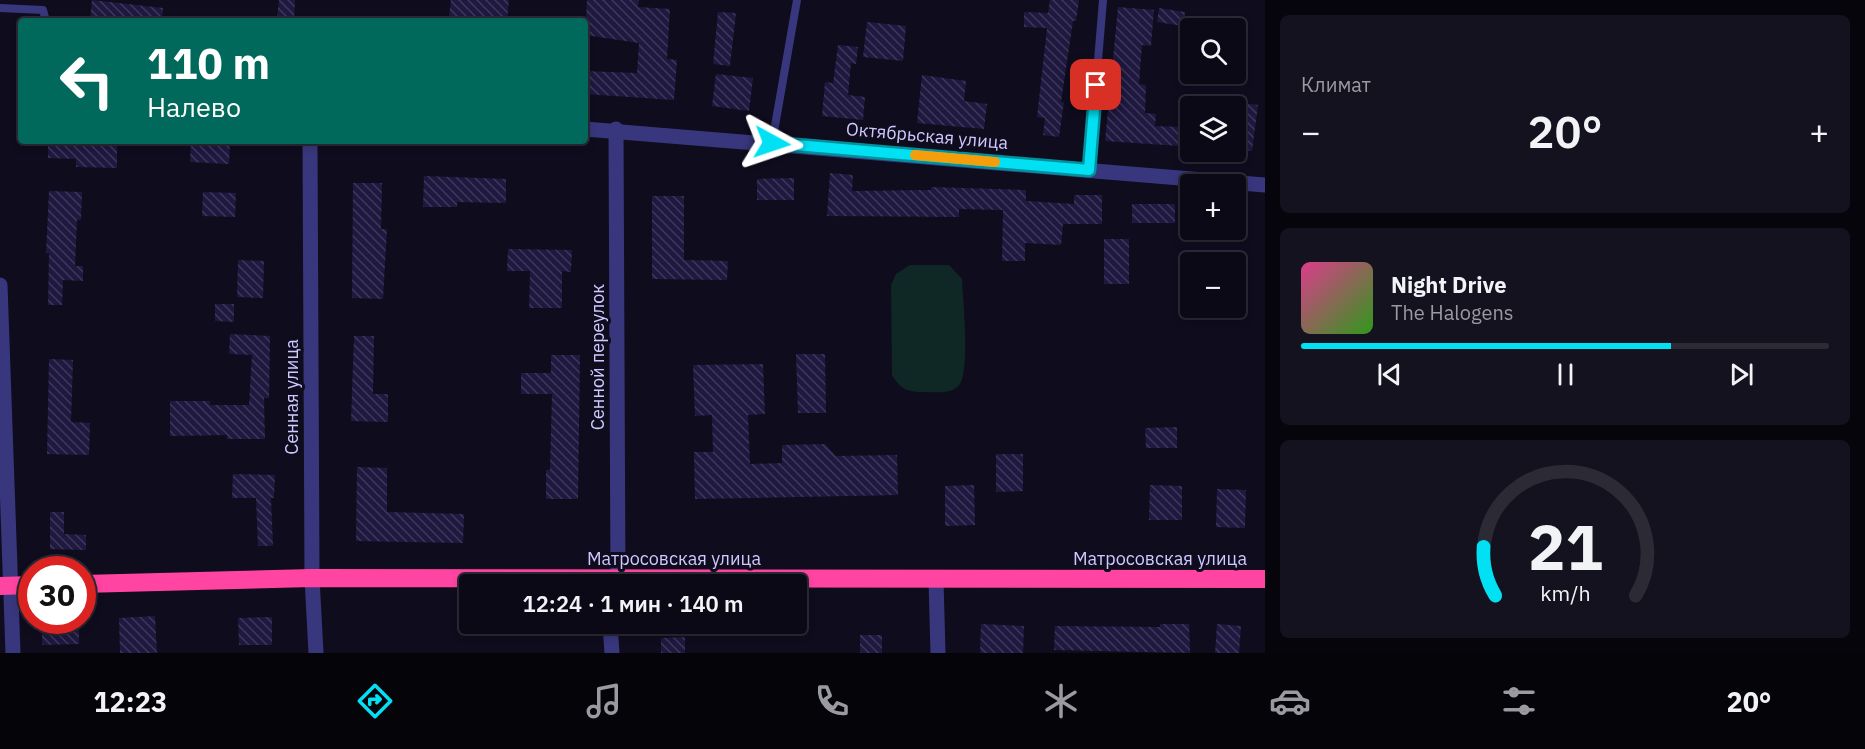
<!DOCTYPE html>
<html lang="ru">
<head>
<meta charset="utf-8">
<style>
  body { margin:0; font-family:"IBM Plex Sans",sans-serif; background:#14121f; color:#f1f3f6; height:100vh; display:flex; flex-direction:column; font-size:22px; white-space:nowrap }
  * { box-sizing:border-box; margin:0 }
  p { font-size:20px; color:#9a9aa1 }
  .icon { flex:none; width:33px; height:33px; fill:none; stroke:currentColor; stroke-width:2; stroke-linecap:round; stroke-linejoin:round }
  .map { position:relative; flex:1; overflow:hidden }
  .side { display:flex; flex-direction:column; gap:15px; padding:15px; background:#06050c; width:600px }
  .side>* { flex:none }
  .top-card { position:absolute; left:18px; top:18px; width:570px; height:126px; border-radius:6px; box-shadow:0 3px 9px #0003,0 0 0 2px #2b2a35; background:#00695c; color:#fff; overflow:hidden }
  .tools { position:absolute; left:1180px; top:18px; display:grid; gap:12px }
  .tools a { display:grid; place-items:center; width:66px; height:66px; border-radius:6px; background:#0b0916; box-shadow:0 3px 9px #0003,0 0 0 2px #2b2a35; font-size:30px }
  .speed { position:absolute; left:18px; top:556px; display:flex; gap:12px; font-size:30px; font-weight:700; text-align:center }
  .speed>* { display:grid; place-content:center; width:78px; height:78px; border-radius:50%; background:#0b0916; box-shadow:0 3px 9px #0003,0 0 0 2px #2b2a35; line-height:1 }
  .speed .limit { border:9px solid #d22; background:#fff; color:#111 }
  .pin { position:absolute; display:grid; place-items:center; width:51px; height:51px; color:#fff; margin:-26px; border-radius:12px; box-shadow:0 3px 9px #0006 }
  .me { position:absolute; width:66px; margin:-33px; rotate:95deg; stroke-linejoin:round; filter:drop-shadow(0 0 4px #0008) }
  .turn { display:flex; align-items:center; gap:21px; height:126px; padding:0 30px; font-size:27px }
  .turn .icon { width:78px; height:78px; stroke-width:2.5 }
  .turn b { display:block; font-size:42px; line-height:51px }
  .big { font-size:45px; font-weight:600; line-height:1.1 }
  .side .card { flex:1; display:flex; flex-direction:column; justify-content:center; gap:9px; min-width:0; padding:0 21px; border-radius:9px; background:#14121f }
  .side .dial { align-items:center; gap:0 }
  .dial svg { height:156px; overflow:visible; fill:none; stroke:#2b2a35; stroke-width:7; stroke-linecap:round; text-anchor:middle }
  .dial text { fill:#f1f3f6; stroke:none }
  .song { display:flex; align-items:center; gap:18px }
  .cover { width:72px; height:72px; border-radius:9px; background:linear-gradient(135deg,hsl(330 70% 55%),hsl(110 70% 35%)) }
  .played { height:6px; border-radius:3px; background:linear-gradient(90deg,#01e1f3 70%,#2b2a35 70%) }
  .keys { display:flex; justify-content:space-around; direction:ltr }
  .heat { display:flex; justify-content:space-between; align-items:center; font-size:33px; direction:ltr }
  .trip { position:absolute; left:459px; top:574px; width:348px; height:60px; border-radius:6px; background:#0b0916; box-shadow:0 3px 9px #0003,0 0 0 2px #2b2a35; font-weight:600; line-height:60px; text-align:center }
  .tab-bar { display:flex; height:96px; justify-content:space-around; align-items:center; background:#040409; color:#9a9aa1 }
  .tab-bar .icon { width:42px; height:42px }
  .tab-bar .active { color:#01e1f3 }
  .tab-bar b { font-size:27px; color:#f1f3f6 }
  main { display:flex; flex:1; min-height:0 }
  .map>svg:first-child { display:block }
</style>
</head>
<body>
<main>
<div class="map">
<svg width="1265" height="653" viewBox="0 0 1265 653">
  <defs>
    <pattern id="building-back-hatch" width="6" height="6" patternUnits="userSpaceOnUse" patternTransform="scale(1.5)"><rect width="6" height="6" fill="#1f183f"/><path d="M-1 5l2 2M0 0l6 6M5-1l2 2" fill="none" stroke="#3e385c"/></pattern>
  </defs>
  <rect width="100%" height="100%" fill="#0f0c1e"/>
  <path fill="#0f2826" d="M910 265H949L962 279C963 300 970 368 960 384 952 395 937 392 925 392 908 392 901 390 892 375L891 285 896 274Z"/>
  <g fill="url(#building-back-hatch)">
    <polygon points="92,0 163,8 162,21 90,21"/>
    <polygon points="279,0 295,0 294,19 277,17"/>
    <polygon points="451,0 509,0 507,21 449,17"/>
    <polygon points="587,0 639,0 638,7 670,9 667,59 677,60 674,100 585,94 585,71 637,73 639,43 585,35"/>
    <polygon points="1050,0 1079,0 1076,21 1073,21 1061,102 1064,102 1059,137 1043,135 1045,118 1037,117 1047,28 1024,27 1024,12 1048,13"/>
    <polygon points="1118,7 1154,10 1151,46 1142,45 1139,84 1146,85 1145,113 1156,114 1155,126 1181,127 1180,146 1105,141"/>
    <polygon points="1159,8 1185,12 1183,26 1157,22"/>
    <polygon points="718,12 736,13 730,66 713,64"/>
    <polygon points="867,22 906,26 903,61 863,57"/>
    <polygon points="838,45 858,47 856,64 851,63 848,95 865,97 863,120 822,116 825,82 833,83"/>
    <polygon points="716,74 753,78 749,111 712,106"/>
    <polygon points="922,75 966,81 964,101 987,104 984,129 917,123"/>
    <polygon points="1236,102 1258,105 1252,151 1236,149"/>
    <polygon points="48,141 117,141 117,168 76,167 76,159 48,158"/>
    <polygon points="191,141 230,141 229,164 190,162"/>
    <polygon points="830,173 853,175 852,191 931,190 931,187 1026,190 1026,201 1074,204 1074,195 1102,195 1102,224 1063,224 1061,245 1025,243 1025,261 1002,261 1003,210 959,209 959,217 827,216"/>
    <polygon points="424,176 506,179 506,203 457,202 457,207 423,207"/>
    <polygon points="794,178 794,200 757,200 757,179"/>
    <polygon points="353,183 382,183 381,229 387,229 383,299 352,298"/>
    <polygon points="49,191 82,192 81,220 77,220 75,266 83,266 83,281 63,280 62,305 48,305 49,253 46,253"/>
    <polygon points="203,192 236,193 235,217 202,216"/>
    <polygon points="652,196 684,196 684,260 728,261 727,280 652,279"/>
    <rect x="1132" y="204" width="43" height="19"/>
    <rect x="1104" y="239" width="25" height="45"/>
    <polygon points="508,249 572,250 571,272 562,271 562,308 529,308 530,271 507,271"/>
    <polygon points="238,260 264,261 263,298 237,297"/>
    <polygon points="215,304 234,304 234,322 215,321"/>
    <polygon points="230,334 270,336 269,398 264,398 265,439 227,439 227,435 170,436 170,401 210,401 210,405 249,405 252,355 229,354"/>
    <polygon points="354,336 374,336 373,394 388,394 388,422 351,421"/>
    <polygon points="796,354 825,354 826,413 798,413"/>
    <polygon points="551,355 580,355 578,499 546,499 546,470 550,470 552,394 521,394 521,373 551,373"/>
    <polygon points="49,359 73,360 71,422 90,423 89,455 47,454"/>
    <polygon points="763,364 765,414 748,415 750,464 782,463 782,445 825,444 836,456 897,455 898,495 695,499 694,452 713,452 712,415 695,416 693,365"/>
    <polygon points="1177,427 1177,448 1146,448 1145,428"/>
    <polygon points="996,454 1023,454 1023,491 996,492"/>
    <polygon points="357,467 387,468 387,512 464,514 463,543 356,541"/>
    <polygon points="233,474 275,475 274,498 271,498 273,546 258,546 256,498 232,498"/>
    <polygon points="974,485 975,525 945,526 945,486"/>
    <polygon points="1150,485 1182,486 1182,520 1149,520"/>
    <polygon points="1217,489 1246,490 1245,528 1216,527"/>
    <polygon points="50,512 64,512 64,534 86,535 86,550 50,549"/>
    <polygon points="155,616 157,653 120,653 119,618"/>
    <polygon points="272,617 272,645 239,645 238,618"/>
    <polygon points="42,621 79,621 79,644 42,645"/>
    <polygon points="981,624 1024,626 1023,653 980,653"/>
    <polygon points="1160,624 1189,624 1190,653 1054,650 1055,626 1160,627"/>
    <polygon points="1217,624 1241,626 1239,653 1215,653"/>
    <rect x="860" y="635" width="22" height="18"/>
    <polygon points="685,637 685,653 661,653 661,638"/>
  </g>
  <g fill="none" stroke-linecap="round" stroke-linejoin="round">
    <g stroke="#38377d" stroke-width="8">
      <polyline points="0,8 43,10 46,21"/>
      <polyline points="772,143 797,0"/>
      <polyline points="1089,170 1103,0"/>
    </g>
    <g stroke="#38377d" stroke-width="15">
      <polyline points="585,129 1265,185"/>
      <polyline points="616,129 618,585"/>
      <polyline points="310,141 312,578 316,653"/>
      <polyline points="0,285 13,653"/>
      <polyline points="936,580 938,653"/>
      <polyline points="610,624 612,653"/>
    </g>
    <g stroke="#ff44a2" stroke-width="18">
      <polyline points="82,584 312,578 1265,579"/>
      <polyline points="0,586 32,585"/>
    </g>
  </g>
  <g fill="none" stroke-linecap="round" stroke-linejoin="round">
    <defs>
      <polyline id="route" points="772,143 1089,170 1096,85"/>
    </defs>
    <use href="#route" stroke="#01929e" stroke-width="15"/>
    <use href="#route" stroke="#01e1f3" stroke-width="10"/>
    <polyline stroke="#f59e0b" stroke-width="10" points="915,155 995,162"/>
  </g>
  <g text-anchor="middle" stroke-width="6" stroke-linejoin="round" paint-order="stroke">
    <g font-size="18" fill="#cec9ff" stroke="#0f0c1e">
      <text transform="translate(927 136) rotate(5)" y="6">Октябрьская улица</text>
      <text transform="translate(598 357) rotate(-90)" y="6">Сенной переулок</text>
      <text transform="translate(292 397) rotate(-90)" y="6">Сенная улица</text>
      <text x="674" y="565">Матросовская улица</text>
      <text x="1160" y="565">Матросовская улица</text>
    </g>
  </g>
</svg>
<div class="tools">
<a><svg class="icon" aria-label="search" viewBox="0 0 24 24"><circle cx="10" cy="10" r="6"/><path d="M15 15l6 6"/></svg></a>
<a><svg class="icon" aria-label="layers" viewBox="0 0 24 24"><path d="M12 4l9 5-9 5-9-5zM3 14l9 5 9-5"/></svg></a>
<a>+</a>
<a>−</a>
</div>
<div class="speed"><div class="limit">30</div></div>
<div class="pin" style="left:1096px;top:85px;background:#d93025"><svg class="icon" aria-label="arrive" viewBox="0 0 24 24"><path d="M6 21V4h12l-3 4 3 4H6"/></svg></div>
<svg class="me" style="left:772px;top:143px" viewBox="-20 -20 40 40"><path d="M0-17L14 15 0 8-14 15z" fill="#01e1f3" stroke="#fff" stroke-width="4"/></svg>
<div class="trip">12:24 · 1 мин · 140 m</div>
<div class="top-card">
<div class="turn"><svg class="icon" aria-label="left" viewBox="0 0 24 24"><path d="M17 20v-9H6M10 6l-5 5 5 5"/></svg><div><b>110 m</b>Налево</div></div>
</div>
</div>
<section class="side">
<div class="card"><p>Климат</p>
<div class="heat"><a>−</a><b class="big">20°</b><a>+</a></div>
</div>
<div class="card">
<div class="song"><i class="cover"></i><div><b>Night Drive</b><p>The Halogens</p></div></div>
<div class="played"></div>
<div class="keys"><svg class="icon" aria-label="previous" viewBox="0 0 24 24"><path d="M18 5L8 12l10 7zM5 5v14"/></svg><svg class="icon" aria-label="pause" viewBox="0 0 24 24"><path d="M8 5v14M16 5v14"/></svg><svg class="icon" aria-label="next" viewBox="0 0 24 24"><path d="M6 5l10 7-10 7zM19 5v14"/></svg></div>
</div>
<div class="card dial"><svg viewBox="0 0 100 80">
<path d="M14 69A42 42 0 1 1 86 69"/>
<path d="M14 69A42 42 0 0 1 8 44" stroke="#01e1f3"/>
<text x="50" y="56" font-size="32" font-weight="700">21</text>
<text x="50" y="72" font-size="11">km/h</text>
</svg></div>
</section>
</main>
<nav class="tab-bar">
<b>12:23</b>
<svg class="icon active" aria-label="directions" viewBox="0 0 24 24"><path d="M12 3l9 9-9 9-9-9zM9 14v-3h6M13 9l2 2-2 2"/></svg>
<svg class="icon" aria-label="music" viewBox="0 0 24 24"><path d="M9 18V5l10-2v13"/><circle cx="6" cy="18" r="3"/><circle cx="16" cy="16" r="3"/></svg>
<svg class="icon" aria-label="phone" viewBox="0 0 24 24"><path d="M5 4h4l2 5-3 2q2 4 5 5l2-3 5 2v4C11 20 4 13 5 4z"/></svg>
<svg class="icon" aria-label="climate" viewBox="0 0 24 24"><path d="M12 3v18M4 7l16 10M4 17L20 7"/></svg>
<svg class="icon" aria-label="car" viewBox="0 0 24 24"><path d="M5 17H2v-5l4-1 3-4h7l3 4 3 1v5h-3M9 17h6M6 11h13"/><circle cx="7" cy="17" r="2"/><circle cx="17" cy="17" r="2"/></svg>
<svg class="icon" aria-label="filters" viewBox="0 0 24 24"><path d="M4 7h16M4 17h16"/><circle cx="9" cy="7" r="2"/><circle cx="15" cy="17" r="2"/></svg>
<b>20°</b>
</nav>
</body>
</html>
